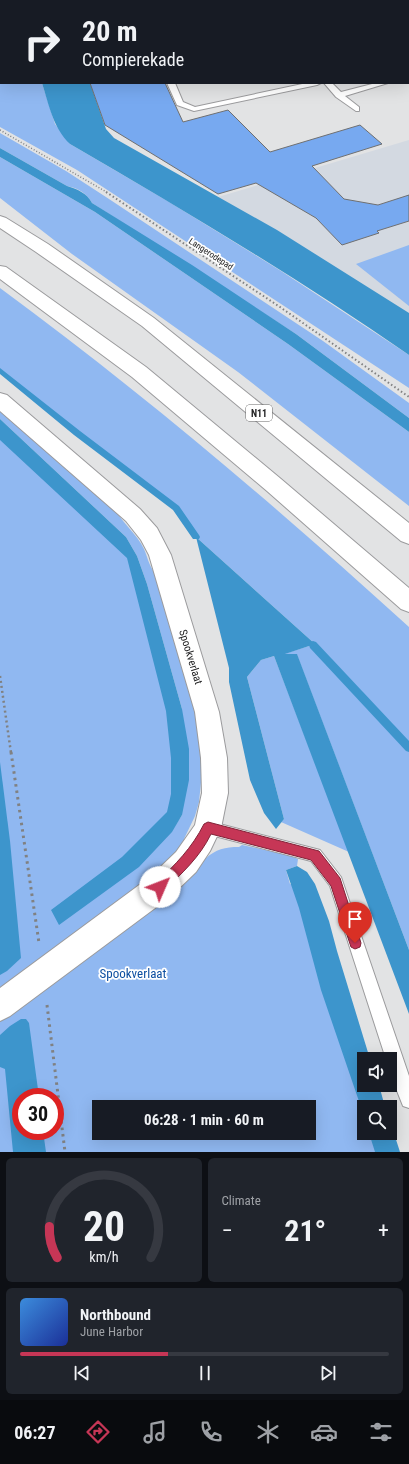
<!DOCTYPE html>
<html lang="en">
<head>
<meta charset="utf-8">
<style>
  body { margin:0; font-family:"Roboto Condensed",sans-serif; background:#20242c; color:#f1f3f6; height:100vh; display:flex; flex-direction:column; font-size:15px; white-space:nowrap }
  * { box-sizing:border-box; margin:0 }
  p { font-size:13px; color:#9ea1a6 }
  .icon { flex:none; width:22px; height:22px; fill:none; stroke:currentColor; stroke-width:2; stroke-linecap:round; stroke-linejoin:round }
  .map { position:relative; height:1152px; overflow:hidden }
  .side { display:flex; flex-direction:column; gap:6px; padding:6px; background:#0d0f14; flex:1 }
  .side>* { flex:none }
  .hud { position:absolute; left:0px; top:0px; width:409px; height:84px; box-shadow:0 4px 16px #0002; background:#171b24; color:#f1f3f6; overflow:hidden }
  .buttons { position:absolute; left:357px; top:1052px; display:grid; gap:8px }
  .buttons a { display:grid; place-items:center; width:40px; height:40px; border-radius:0px; background:#171b24; box-shadow:0 4px 16px #0002; font-size:20px }
  .speed { position:absolute; left:12px; top:1088px; display:flex; gap:8px; font-size:20px; font-weight:700; text-align:center }
  .speed>* { display:grid; place-content:center; width:52px; height:52px; border-radius:50%; background:#171b24; box-shadow:0 4px 16px #0002; line-height:1 }
  .speed .limit { border:6px solid #d22; background:#fff; color:#111 }
  .pin { position:absolute; display:grid; place-items:center; width:34px; height:34px; color:#fff; margin:-41px -17px; border-radius:50% 50% 50% 0; rotate:-45deg; box-shadow:0 0 4px #0007 }
  .pin .icon { rotate:45deg }
  .me { position:absolute; width:44px; margin:-22px; rotate:46deg; stroke-linejoin:round; filter:drop-shadow(0 0 3px #0008) }
  .turn { display:flex; align-items:center; gap:14px; height:84px; padding:0 16px; font-size:18px }
  .turn .icon { width:52px; height:52px; stroke-width:2.5 }
  .turn b { display:block; font-size:28px; line-height:34px }
  .big { font-size:30px; font-weight:700; line-height:1.1 }
  .side .widget { flex:1; display:flex; flex-direction:column; justify-content:center; gap:6px; min-width:0; padding:0 14px; border-radius:6px; background:#20242c }
  .side .dial { align-items:center; gap:0 }
  .dial svg { height:104px; overflow:visible; fill:none; stroke:#363941; stroke-width:7; stroke-linecap:round; text-anchor:middle }
  .dial text { fill:#f1f3f6; stroke:none }
  .song { display:flex; align-items:center; gap:12px }
  .cover { width:48px; height:48px; border-radius:6px; background:linear-gradient(135deg,hsl(210 70% 55%),hsl(230 70% 35%)) }
  .played { height:4px; border-radius:2px; background:linear-gradient(90deg,#c63656 40%,#363941 40%) }
  .keys { display:flex; justify-content:space-around; direction:ltr }
  .heat { display:flex; justify-content:space-between; align-items:center; font-size:22px; direction:ltr }
  .side .tiles { flex:1; display:grid; gap:6px; grid-template-columns:1fr 1fr }
  .widget:last-child { grid-column:span 2 }
  .trip { position:absolute; left:92px; top:1100px; width:224px; height:40px; border-radius:0px; background:#171b24; box-shadow:0 4px 16px #0002; font-weight:700; line-height:40px; text-align:center }
  .menu { display:flex; height:64px; justify-content:space-around; align-items:center; background:#090b0e; color:#9ea1a6 }
  .menu .icon { width:28px; height:28px }
  .menu .on { color:#c63656 }
  .menu b { font-size:18px; color:#f1f3f6 }
  .map>svg:first-child { display:block }
</style>
</head>
<body>
<div class="map">
<svg width="409" height="1152" viewBox="0 0 409 1152">
  <rect width="100%" height="100%" fill="#e2e3e4"/>
  <polygon fill="#d3d9e1" points="409,140 409,332 198,203"/>
  <g fill="#90b8f1" fill-rule="evenodd">
    <polygon points="60,0 348,0 349,1 60,1"/>
    <polygon points="0,45 1,83 42,83 55,124 70,144 169,202 281,271 409,355 409,388 77,170 0,127"/>
    <path d="M0 133 66 171 109 199 323 341 409 403V418L296 334 92 203C87 193 77 188 67 186L0 148Z"/>
    <polygon points="0,157 95,212 288,344 409,432 409,506 238,372 72,254 0,198"/>
    <polygon points="409,245 409,306 356,264"/>
    <path d="M0 288C143 393 278 508 409 627V950L297 655 284 654 315 644 196 537 176 508 77 433 0 370Z"/>
    <path d="M0 406 115 509C123 524 137 534 144 549 148 558 150 571 159 576L198 714 202 773 199 802 195 816 184 839 205 859C216 849 225 847 239 847L242 845 288 855 298 859 297 866 286 870 290 884 306 887 364 1107V1133H377L382 1152H0V431L130 558 172 708 173 829 182 815V709L147 584 137 556 126 537 0 419ZM21 1097H55V1131H21ZM99 1107H309V1133H99Z"/>
    <polygon points="274,656 281,674 349,852 281,822 284,819 247,677 261,660"/>
  </g>
  <g fill="#3d95cc">
    <path d="M42 83H90L106 129 114 138 277 230 409 313V355C300 279 185 211 70 144 53 128 49 105 42 83Z"/>
    <path d="M0 148 67 186C77 189 87 193 92 203L192 265 296 334 409 418V432L288 344 95 212 0 157Z"/>
    <polygon points="0,419 126,537 137,556 147,584 182,709 189,749 189,780 182,815 172,832 139,867 59,925 51,910 122,857 167,812 171,794 171,758 166,711 127,558 0,440"/>
    <polygon points="196,537 315,644 285,654 297,654 409,950 409,1014 274,656 261,660 247,677 284,819 276,829 264,813 250,780 229,682 229,668"/>
    <polygon points="0,762 10,841 21,958 7,971 0,975"/>
    <polygon points="297,866 307,872 315,884 329,921 337,951 370,1059 364,1059 364,1085 379,1085 385,1107 364,1107 364,1116 321,990 299,908 286,870"/>
    <polygon points="21,1019 26,1019 29,1023 39,1097 21,1097 21,1131 43,1131 46,1152 13,1152 5,1069 0,1067 0,1035 10,1026"/>
    <polygon points="390,1121 400,1152 375,1152 369,1133 390,1133"/>
  </g>
  <g fill="none" stroke-linecap="round" stroke-linejoin="round">
    <g fill="#3d95cc" fill-rule="evenodd">
      <polygon points="0,368 80,431 179,506 199,535 200,537 199,539 193,539 173,510 74,435 0,374"/>
      <polygon points="313,641 316,642 409,741 409,752 406,751 310,648 309,645 310,642"/>
    </g>
  </g>
  <polygon fill="#77a9f0" stroke="#6f7071" points="90,83 165,83 183,122 228,110 270,152 360,125 382,144 312,166 344,199 378,205 409,195 409,221 377,231 379,233 342,245 316,218 256,183 218,194 105,125"/>
  <g fill="none" stroke-linecap="round" stroke-linejoin="round">
    <defs>
      <g id="lane">
        <polygon points="167,83 175,83 183,102 195,107 307,83 321,83 317,85 194,111 177,105"/>
        <polygon points="324,83 332,83 341,92 376,83 388,83 345,96 359,107 359,111 356,111 336,97"/>
        <path d="M208 821 320 850 341 877 409 1076V1108L403 1106C397 1091 390 1075 390 1059H386L330 886 311 861 203 833 201 828 203 823Z"/>
      </g>
      <polygon id="street" points="0,393 7,395 140,509 157,528 171,555 219,712 227,758 228,793 221,828 210,851 196,872 170,897 10,1016 0,1021 0,988 150,877 176,852 195,825 202,793 201,758 195,712 149,555 141,540 126,521 0,411"/>
      <g id="secondary">
        <rect x="354" y="0" width="12" height="1"/>
        <rect x="408" y="47" width="1" height="9"/>
      </g>
      <g id="highway">
        <polygon points="0,216 6,218 48,244 154,318 409,523 409,544 401,541 142,326 36,252 0,228"/>
        <polygon points="0,266 6,267 146,367 281,479 409,588 409,612 401,609 267,491 132,377 0,279"/>
      </g>
    </defs>
    <use href="#lane" stroke="#9b9b9d" stroke-width="2"/>
    <use href="#street" stroke="#9b9b9d" stroke-width="2"/>
    <use href="#secondary" stroke="#9b9b9d" stroke-width="2"/>
    <use href="#highway" stroke="#9b9b9d" stroke-width="2"/>
    <polyline stroke="#808182" stroke-width="1.5" stroke-dasharray="1 2" stroke-linecap="butt" points="0,130 108,193"/>
    <polyline stroke="#808182" stroke-width="2" stroke-dasharray="1.5 2.5" stroke-linecap="butt" points="106,192 280,307 409,397"/>
    <polyline stroke="#808182" stroke-width="2.5" stroke-dasharray="2 3" stroke-linecap="butt" points="0,676 11,753"/>
    <g stroke="#808182" stroke-width="3" stroke-dasharray="2.5 4" stroke-linecap="butt">
      <polyline points="11,752 39,943"/>
      <polyline points="47,1005 65,1152"/>
    </g>
    <use href="#lane" fill="#fff" fill-rule="evenodd"/>
    <use href="#street" fill="#fff" fill-rule="evenodd"/>
    <use href="#secondary" fill="#fff" fill-rule="evenodd"/>
    <use href="#highway" fill="#fff" fill-rule="evenodd"/>
  </g>
  <path fill="#c63656" stroke="#812338" d="M208 822 319 851 340 878 361 943 360 947 355 949 351 947 331 886 311 860 211 834C200 857 182 873 164 891L160 893 156 891 154 887 156 883C175 865 192 848 204 824Z"/>
  <g text-anchor="middle" stroke-width="3.5" stroke-linejoin="round" paint-order="stroke">
    <g font-size="9" fill="#252526" stroke="#fff">
      <text transform="translate(211 254) rotate(33)" y="3">Langerodepad</text>
    </g>
    <rect fill="#fff" stroke="#666667" stroke-width="1" x="246" y="405" width="26" height="16" rx="3"/>
    <g font-size="10" font-weight="bold" fill="#252526">
      <text x="259" y="417">N11</text>
    </g>
    <g font-size="11" fill="#252526" stroke="#fff">
      <text transform="translate(191 657) rotate(73)" y="4">Spookverlaat</text>
    </g>
    <g font-size="13" fill="#0d4fa1" stroke="#fff">
      <text x="133" y="978">Spookverlaat</text>
    </g>
  </g>
</svg>
<div class="buttons">
<a><svg class="icon" aria-label="sound" viewBox="0 0 24 24"><path d="M4 9h4l5-4v14l-5-4H4zM17 9q2 3 0 6"/></svg></a>
<a><svg class="icon" aria-label="search" viewBox="0 0 24 24"><circle cx="10" cy="10" r="6"/><path d="M15 15l6 6"/></svg></a>
</div>
<div class="speed"><div class="limit">30</div></div>
<div class="pin" style="left:355px;top:943px;background:#d93025"><svg class="icon" aria-label="arrive" viewBox="0 0 24 24"><path d="M6 21V4h12l-3 4 3 4H6"/></svg></div>
<svg class="me" style="left:160px;top:887px" viewBox="-20 -20 40 40"><circle r="19" fill="#fff"/><path d="M0-13L10 11 0 6-10 11z" fill="#c63656"/></svg>
<div class="trip">06:28 · 1 min · 60 m</div>
<div class="hud">
<div class="turn"><svg class="icon" aria-label="right" viewBox="0 0 24 24"><path d="M7 20v-9h11M14 6l5 5-5 5"/></svg><div><b>20 m</b>Compierekade</div></div>
</div>
</div>
<section class="side">
<div class="tiles">
<div class="widget dial"><svg viewBox="0 0 100 80">
<path d="M14 69A42 42 0 1 1 86 69"/>
<path d="M14 69A42 42 0 0 1 8 45" stroke="#c63656"/>
<text x="50" y="56" font-size="32" font-weight="700">20</text>
<text x="50" y="72" font-size="11">km/h</text>
</svg></div>
<div class="widget"><p>Climate</p>
<div class="heat"><a>−</a><b class="big">21°</b><a>+</a></div>
</div>
<div class="widget">
<div class="song"><i class="cover"></i><div><b>Northbound</b><p>June Harbor</p></div></div>
<div class="played"></div>
<div class="keys"><svg class="icon" aria-label="previous" viewBox="0 0 24 24"><path d="M18 5L8 12l10 7zM5 5v14"/></svg><svg class="icon" aria-label="pause" viewBox="0 0 24 24"><path d="M8 5v14M16 5v14"/></svg><svg class="icon" aria-label="next" viewBox="0 0 24 24"><path d="M6 5l10 7-10 7zM19 5v14"/></svg></div>
</div>
</div>
</section>
<nav class="menu">
<b>06:27</b>
<svg class="icon on" aria-label="directions" viewBox="0 0 24 24"><path d="M12 3l9 9-9 9-9-9zM9 14v-3h6M13 9l2 2-2 2"/></svg>
<svg class="icon" aria-label="music" viewBox="0 0 24 24"><path d="M9 18V5l10-2v13"/><circle cx="6" cy="18" r="3"/><circle cx="16" cy="16" r="3"/></svg>
<svg class="icon" aria-label="phone" viewBox="0 0 24 24"><path d="M5 4h4l2 5-3 2q2 4 5 5l2-3 5 2v4C11 20 4 13 5 4z"/></svg>
<svg class="icon" aria-label="climate" viewBox="0 0 24 24"><path d="M12 3v18M4 7l16 10M4 17L20 7"/></svg>
<svg class="icon" aria-label="car" viewBox="0 0 24 24"><path d="M5 17H2v-5l4-1 3-4h7l3 4 3 1v5h-3M9 17h6M6 11h13"/><circle cx="7" cy="17" r="2"/><circle cx="17" cy="17" r="2"/></svg>
<svg class="icon" aria-label="filters" viewBox="0 0 24 24"><path d="M4 7h16M4 17h16"/><circle cx="9" cy="7" r="2"/><circle cx="15" cy="17" r="2"/></svg>
</nav>
</body>
</html>
